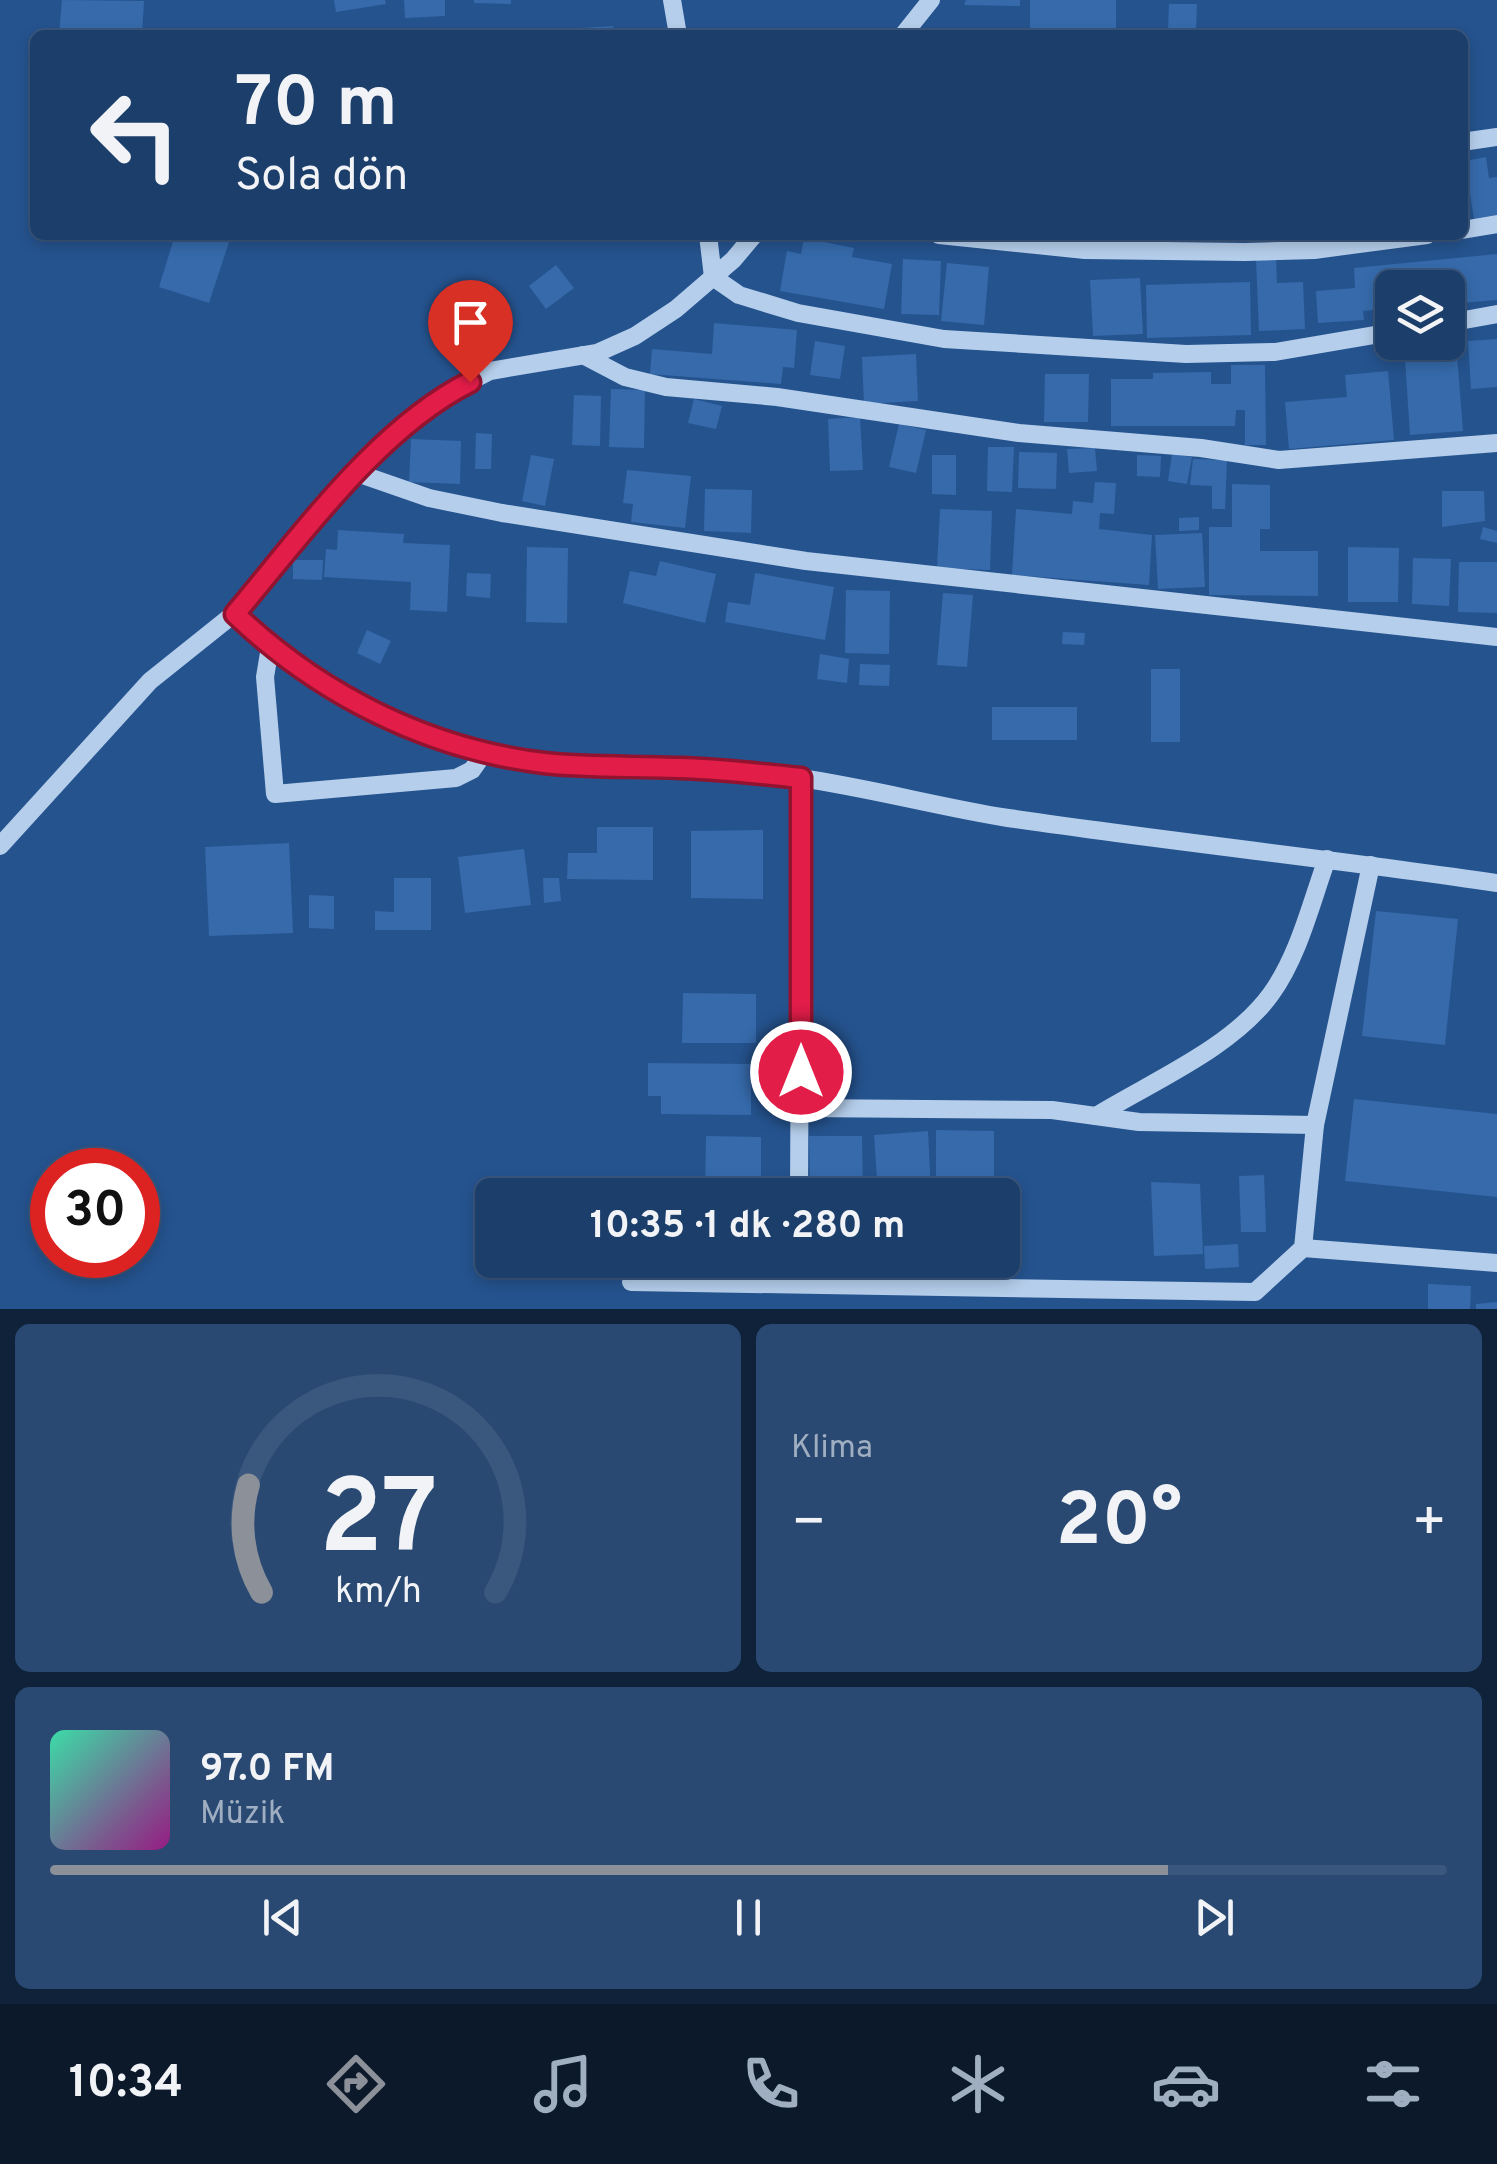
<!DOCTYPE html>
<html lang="tr">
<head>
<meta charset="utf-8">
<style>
  body { margin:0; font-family:Overpass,sans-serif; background:#294972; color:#f1f3f6; height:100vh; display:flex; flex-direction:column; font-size:38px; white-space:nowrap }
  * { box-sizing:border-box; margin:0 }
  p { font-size:32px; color:#a0aec1 }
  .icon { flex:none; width:55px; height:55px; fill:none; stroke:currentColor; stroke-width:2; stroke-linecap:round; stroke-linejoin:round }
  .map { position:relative; height:1309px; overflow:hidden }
  .panel { display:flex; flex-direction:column; gap:15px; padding:15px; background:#0f223a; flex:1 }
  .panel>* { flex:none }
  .top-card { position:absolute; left:30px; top:30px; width:1438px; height:210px; border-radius:15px; box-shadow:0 5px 15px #0003,0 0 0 2px #3a577e; background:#1c3e6a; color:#f1f3f6; overflow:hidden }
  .controls { position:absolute; left:1375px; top:270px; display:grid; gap:20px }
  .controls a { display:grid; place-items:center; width:90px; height:90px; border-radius:15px; background:#1c3e6a; box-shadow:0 5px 15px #0003,0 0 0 2px #3a577e; font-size:50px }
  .speed { position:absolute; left:30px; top:1148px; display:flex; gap:20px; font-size:50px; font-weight:700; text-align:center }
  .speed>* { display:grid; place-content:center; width:130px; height:130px; border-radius:50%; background:#1c3e6a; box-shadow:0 5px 15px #0003,0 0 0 2px #3a577e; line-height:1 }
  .speed .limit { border:15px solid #d22; background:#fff; color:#111 }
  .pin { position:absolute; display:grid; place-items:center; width:85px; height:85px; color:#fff; margin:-102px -42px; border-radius:50% 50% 50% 0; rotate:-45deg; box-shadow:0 0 10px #0007 }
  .pin .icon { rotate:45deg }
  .me { position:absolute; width:110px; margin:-55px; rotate:0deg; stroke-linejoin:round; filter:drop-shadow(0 0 8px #0008) }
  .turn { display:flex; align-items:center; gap:35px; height:210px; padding:0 40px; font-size:45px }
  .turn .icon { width:130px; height:130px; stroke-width:2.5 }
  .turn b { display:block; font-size:70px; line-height:85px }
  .big { font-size:75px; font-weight:700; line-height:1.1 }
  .panel .card { flex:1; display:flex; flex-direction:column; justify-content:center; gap:15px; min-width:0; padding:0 35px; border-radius:15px; background:#294972 }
  .panel .dial { align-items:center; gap:0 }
  .dial svg { height:260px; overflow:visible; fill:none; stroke:#3a577e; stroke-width:7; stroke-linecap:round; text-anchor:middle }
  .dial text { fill:#f1f3f6; stroke:none }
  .song { display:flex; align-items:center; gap:30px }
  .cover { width:120px; height:120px; border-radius:15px; background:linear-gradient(135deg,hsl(160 70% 55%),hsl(310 70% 35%)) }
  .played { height:10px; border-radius:5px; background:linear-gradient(90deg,#8c9099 80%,#3a577e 80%) }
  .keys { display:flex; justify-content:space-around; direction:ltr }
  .heat { display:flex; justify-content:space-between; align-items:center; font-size:55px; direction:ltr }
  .panel .tiles { flex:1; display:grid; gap:15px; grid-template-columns:1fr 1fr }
  .card:last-child { grid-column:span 2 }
  .trip { position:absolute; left:475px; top:1178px; width:545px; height:100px; border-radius:15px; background:#1c3e6a; box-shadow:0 5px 15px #0003,0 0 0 2px #3a577e; font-weight:700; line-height:100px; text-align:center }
  .tabs { display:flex; height:160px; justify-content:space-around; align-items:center; background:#0b192a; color:#a0aec1 }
  .tabs .icon { width:70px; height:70px }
  .tabs .selected { color:#8c9099 }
  .tabs b { font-size:45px; color:#f1f3f6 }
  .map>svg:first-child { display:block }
</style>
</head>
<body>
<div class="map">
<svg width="1497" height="1309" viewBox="0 0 1497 1309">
  <rect width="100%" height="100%" fill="#25538e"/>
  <g fill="#366aab">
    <polygon points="62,0 144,1 142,35 59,35"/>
    <polygon points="334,0 385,0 386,4 336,12"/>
    <polygon points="404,0 445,0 445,16 405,18"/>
    <polygon points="474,0 511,0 511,4 474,3"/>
    <polygon points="966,0 1020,0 1020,6 964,5"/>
    <rect x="1030" y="0" width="86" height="30"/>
    <polygon points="1169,4 1197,4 1196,30 1218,30 1218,35 1158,35 1158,30 1168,30"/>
    <polygon points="613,26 614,35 565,35 564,29"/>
    <polygon points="529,28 531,35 503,35 503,33"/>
    <polygon points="1486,157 1489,178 1497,177 1497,215 1474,219 1465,161"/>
    <polygon points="175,235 207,235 229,242 209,303 159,287"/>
    <polygon points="804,238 854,248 852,257 892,264 884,309 780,291 787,251 801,254"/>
    <polygon points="1497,254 1497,300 1448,304 1448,288 1392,288 1392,308 1363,311 1364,320 1318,323 1316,291 1355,288 1354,268"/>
    <polygon points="1276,258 1277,283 1303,282 1305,329 1259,331 1256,259"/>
    <polygon points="903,259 941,261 939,315 901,314"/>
    <polygon points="947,263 989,267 984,325 941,321"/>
    <polygon points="556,265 574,288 546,309 529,286"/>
    <polygon points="1140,278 1143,334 1093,336 1090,280"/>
    <polygon points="1250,282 1251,335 1147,338 1146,285"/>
    <polygon points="714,323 797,330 794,368 783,367 781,384 650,374 652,349 712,354"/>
    <polygon points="1497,339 1497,387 1471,389 1468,341"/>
    <polygon points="815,341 845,346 840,379 810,375"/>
    <polygon points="916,354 918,401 864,404 862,357"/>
    <polygon points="1457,355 1463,431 1410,435 1405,359"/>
    <polygon points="1231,365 1265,365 1266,445 1245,445 1245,410 1236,410 1235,426 1111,426 1111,379 1153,379 1153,373 1211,372 1211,384 1231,384"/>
    <polygon points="1388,371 1394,440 1289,449 1285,402 1347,397 1345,375"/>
    <polygon points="1045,374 1089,374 1088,422 1044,422"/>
    <polygon points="611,389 645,390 644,448 609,447"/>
    <polygon points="574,395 601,396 600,446 572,445"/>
    <polygon points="694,399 722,406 716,429 688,423"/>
    <polygon points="860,417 863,470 830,471 828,419"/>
    <polygon points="899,424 926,430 916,473 889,467"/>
    <polygon points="476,433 492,434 491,469 475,469"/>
    <polygon points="411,439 461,441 460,484 409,482"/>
    <polygon points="988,447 1014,447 1012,492 987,491"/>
    <polygon points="1095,448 1097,471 1069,473 1067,449"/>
    <polygon points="1019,452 1057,453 1056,489 1018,488"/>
    <polygon points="1172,454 1192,457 1187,484 1168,481"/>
    <polygon points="531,455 554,459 545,506 522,501"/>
    <polygon points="932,455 956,455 956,495 932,494"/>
    <polygon points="1137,455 1161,456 1160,477 1137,476"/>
    <polygon points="1193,459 1227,460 1225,509 1212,509 1212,486 1190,485"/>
    <polygon points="627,470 691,476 685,528 631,522 633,504 623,503"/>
    <polygon points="1095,482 1116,483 1114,514 1100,513 1099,529 1152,535 1149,585 1012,575 1016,509 1072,514 1073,501 1093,503"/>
    <polygon points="1232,484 1270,485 1270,529 1260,529 1260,551 1318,551 1318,596 1209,595 1209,527 1232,527"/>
    <polygon points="705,489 752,490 751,533 704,531"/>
    <polygon points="1442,491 1484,491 1485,521 1442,527"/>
    <polygon points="940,509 992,511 990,570 937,568"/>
    <polygon points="1199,517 1199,530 1179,531 1179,518"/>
    <polygon points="1483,527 1497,531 1497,543 1480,539"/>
    <polygon points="338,530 404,534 403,543 450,545 447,612 410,610 411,582 324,577 326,549 337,550"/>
    <polygon points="1202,533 1205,587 1158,589 1155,535"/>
    <polygon points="527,547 568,548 567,623 526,622"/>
    <polygon points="1348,547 1399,548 1398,602 1348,602"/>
    <polygon points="1413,558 1451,559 1449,606 1412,604"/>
    <polygon points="293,560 323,560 322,580 293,579"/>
    <polygon points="660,561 716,574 705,623 623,603 630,571 656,576"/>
    <polygon points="1459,562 1497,562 1497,613 1458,612"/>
    <polygon points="467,573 491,574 490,598 466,596"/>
    <polygon points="755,573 834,587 825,640 725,622 728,602 750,605"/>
    <polygon points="846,590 890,591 889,654 845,653"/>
    <polygon points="943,593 973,595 967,667 937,665"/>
    <polygon points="367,630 391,641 380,664 357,653"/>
    <polygon points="1063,632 1085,633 1084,645 1062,644"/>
    <polygon points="820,654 849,659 847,683 817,679"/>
    <polygon points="860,664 890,665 889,686 859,685"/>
    <rect x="1151" y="669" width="29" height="73"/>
    <rect x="992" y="707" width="85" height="33"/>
    <polygon points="597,827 653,827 653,880 567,879 568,853 597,853"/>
    <polygon points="763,830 763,899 691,898 691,831"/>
    <polygon points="289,843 293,933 209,936 205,847"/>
    <polygon points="524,849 531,905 465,913 458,857"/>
    <polygon points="394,878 431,878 431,930 375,930 375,911 394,912"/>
    <polygon points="543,878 559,878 561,901 544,903"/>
    <polygon points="309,895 334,896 334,929 309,928"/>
    <polygon points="1376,911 1458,919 1445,1045 1362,1036"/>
    <polygon points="683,993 756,994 756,1043 682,1043"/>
    <polygon points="648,1063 751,1064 751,1115 661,1114 661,1096 648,1096"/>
    <polygon points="1354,1099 1497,1114 1497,1197 1345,1181"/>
    <polygon points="936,1130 994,1131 994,1195 936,1195"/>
    <polygon points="928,1131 931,1195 878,1195 874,1135"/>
    <polygon points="706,1136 761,1137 761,1195 705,1195"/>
    <polygon points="809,1136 862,1136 863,1195 810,1195"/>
    <polygon points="1264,1175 1266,1232 1241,1232 1239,1176"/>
    <polygon points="1151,1182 1200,1184 1203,1254 1154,1256"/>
    <polygon points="1238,1244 1239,1267 1205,1269 1204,1246"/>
    <polygon points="1428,1284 1471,1286 1470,1309 1428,1309"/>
    <polygon points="1497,1302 1497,1309 1476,1309 1476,1304"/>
  </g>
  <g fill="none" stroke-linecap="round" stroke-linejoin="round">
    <g stroke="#b5ceeb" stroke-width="18">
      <polyline points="672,0 678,35"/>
      <polyline points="903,35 931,0"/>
      <polyline points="1462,142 1497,137"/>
      <polyline points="1462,230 1497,224"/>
      <polyline points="708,235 713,277 739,295 798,313 944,339 1186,354 1275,352 1392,332"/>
      <polyline points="939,235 1085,250 1245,252 1314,250 1427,235"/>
      <polyline points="1448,323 1497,314"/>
      <polyline points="583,355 625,377 666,387 777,397 1019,433 1201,448 1279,460 1497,443"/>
      <polyline points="357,473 429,498 502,513 806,561 1497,637"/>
      <path d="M235 613C318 694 427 749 543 763 570 766 599 765 626 766 684 768 742 770 800 778 870 788 939 807 1008 818 1171 842 1334 859 1497 883"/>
      <polyline points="270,647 265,677 275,794 456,778 472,770 484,753"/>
      <polyline points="0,846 150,681 235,613 357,473 411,418 449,392 490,371 597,353 635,336 676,309 733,260 754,235"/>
      <polyline points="801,1108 1052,1110 1139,1122 1315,1125"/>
      <path d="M1096 1116C1153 1081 1232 1048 1271 994 1299 955 1311 903 1327 859"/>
      <polyline points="799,1195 801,778"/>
      <polyline points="1303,1248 1497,1263"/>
      <polyline points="631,1282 1255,1292 1303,1248 1315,1125 1371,865"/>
      <polyline points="797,1284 797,1260"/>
    </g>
  </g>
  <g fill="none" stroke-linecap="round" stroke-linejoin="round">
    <defs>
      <path id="route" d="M470 382C378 428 301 536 235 614 319 694 427 749 544 763 588 768 635 766 680 768 721 769 761 774 801 778V1072"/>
    </defs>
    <use href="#route" stroke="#92132f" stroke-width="25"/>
    <use href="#route" stroke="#e11d48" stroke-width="18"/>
  </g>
</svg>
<div class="controls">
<a><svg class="icon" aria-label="layers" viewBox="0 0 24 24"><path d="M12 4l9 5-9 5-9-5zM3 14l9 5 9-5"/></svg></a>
</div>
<div class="speed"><div class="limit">30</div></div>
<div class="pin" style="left:470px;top:382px;background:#d93025"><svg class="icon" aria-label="arrive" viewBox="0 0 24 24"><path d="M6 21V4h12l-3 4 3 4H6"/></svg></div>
<svg class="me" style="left:801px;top:1072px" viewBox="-20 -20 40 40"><circle r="17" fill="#e11d48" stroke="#fff" stroke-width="3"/><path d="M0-11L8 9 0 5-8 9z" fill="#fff"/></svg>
<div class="trip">10:35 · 1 dk · 280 m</div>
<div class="top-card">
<div class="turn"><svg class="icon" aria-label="left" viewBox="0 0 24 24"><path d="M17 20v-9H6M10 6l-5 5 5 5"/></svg><div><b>70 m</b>Sola dön</div></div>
</div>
</div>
<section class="panel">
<div class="tiles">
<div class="card dial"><svg viewBox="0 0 100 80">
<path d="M14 69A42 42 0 1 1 86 69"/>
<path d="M14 69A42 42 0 0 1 10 36" stroke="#8c9099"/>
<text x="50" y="56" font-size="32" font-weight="700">27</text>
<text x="50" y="72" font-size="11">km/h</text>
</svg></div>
<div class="card"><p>Klima</p>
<div class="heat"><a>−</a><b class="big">20°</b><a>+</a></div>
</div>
<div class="card">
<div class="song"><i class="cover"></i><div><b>97.0 FM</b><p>Müzik</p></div></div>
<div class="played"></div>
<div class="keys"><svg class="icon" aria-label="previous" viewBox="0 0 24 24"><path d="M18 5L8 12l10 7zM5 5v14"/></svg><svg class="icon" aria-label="pause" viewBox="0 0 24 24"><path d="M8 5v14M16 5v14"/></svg><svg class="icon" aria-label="next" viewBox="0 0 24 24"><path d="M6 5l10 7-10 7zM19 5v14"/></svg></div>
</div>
</div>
</section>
<nav class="tabs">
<b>10:34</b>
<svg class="icon selected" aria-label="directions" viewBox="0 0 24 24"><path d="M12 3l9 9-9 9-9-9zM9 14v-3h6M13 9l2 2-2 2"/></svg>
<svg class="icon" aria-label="music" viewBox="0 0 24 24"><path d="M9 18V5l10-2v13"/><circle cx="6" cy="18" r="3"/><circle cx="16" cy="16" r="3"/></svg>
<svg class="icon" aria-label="phone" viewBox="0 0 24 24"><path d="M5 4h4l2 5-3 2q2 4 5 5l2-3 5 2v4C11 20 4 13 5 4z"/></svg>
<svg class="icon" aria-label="climate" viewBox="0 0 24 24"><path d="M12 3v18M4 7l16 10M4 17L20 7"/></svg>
<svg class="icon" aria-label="car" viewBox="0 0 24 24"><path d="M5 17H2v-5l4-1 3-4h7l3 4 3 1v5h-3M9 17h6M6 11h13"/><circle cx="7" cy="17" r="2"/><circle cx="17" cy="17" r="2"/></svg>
<svg class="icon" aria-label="filters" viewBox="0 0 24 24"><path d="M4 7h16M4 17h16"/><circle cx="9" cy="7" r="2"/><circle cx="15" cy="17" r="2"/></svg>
</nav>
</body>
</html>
